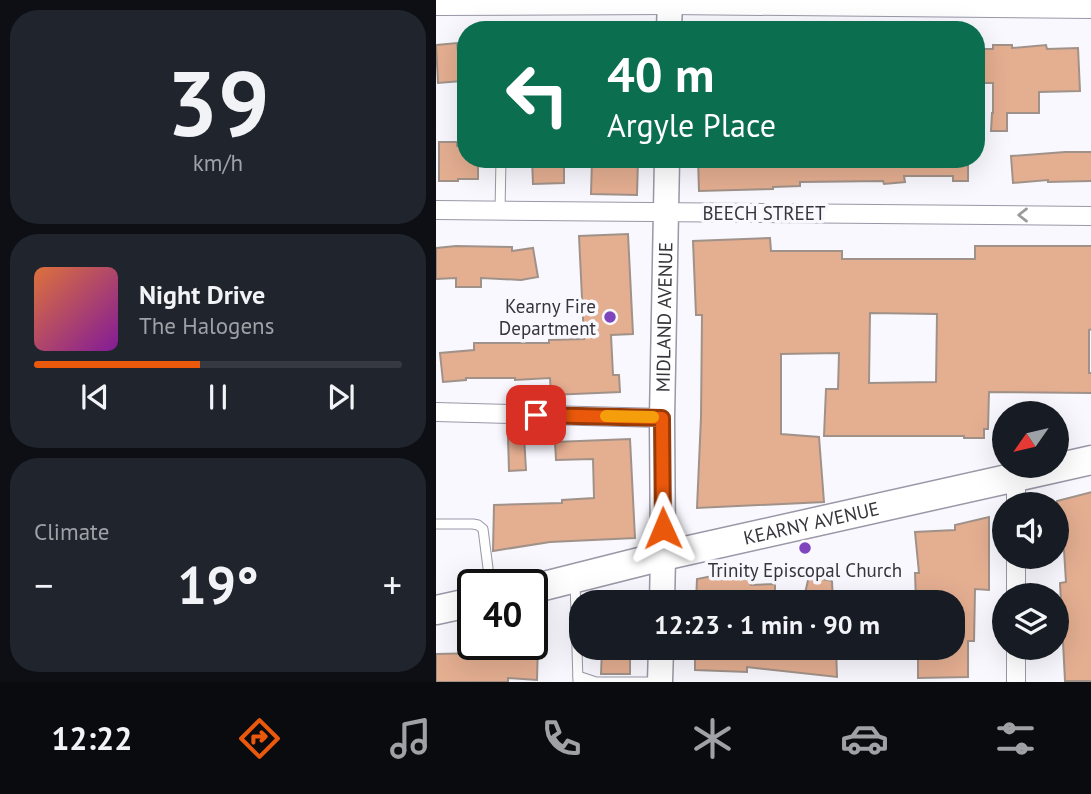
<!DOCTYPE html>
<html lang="en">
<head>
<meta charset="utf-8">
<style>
  body { margin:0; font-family:"PT Sans",sans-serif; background:#20242c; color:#f1f3f6; height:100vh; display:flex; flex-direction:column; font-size:26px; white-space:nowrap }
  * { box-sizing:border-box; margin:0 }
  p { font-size:23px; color:#9ea1a6 }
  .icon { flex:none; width:38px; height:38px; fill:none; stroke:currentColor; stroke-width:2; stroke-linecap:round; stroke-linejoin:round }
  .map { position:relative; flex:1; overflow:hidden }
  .details { display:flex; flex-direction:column; gap:10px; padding:10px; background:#0d0f14; width:436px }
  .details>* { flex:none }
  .guide { position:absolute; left:21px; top:21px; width:528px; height:147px; border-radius:28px; box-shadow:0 7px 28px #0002; background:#0b6e4f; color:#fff; overflow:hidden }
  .needle { width:46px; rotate:236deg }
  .tools { position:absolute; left:556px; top:401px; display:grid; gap:14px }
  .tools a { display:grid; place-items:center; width:77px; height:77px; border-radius:50%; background:#171b24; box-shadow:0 7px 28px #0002; font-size:35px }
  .speed { position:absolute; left:21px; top:569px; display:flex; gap:14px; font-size:35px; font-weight:700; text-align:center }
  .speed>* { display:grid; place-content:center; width:91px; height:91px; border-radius:50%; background:#171b24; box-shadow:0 7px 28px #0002; line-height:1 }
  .speed .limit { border:4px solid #111; border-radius:10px; background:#fff; color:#111 }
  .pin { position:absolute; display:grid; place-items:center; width:60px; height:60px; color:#fff; margin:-30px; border-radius:14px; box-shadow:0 4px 10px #0006 }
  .me { position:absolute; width:77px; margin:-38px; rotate:359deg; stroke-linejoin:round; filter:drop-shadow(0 0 5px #0008) }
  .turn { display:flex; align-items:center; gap:24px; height:147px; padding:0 35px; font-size:32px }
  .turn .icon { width:91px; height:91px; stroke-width:2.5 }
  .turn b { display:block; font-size:49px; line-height:60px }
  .big { font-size:52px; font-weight:700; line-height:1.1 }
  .details .tile { flex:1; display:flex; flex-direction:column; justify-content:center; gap:10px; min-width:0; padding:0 24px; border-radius:28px; background:#20242c }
  .details .dial { align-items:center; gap:0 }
  .dial b { font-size:91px; line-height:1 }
  .song { display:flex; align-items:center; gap:21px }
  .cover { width:84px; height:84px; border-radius:10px; background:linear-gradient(135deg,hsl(20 70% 55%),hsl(290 70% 35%)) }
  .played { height:7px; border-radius:4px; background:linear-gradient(90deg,#ea580c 45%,#363941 45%) }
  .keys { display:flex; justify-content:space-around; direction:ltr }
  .heat { display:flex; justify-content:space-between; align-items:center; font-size:38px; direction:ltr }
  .trip { position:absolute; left:133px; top:590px; width:396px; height:70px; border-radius:28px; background:#171b24; box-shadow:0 7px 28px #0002; font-weight:700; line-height:70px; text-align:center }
  .tabs { display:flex; height:112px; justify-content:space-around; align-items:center; background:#090b0e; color:#9ea1a6 }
  .tabs .icon { width:49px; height:49px }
  .tabs .active { color:#ea580c }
  .tabs b { font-size:32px; color:#f1f3f6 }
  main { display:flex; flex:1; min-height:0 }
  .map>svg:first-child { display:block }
</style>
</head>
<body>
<main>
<section class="details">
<div class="tile dial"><b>39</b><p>km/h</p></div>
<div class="tile">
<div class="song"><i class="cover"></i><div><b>Night Drive</b><p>The Halogens</p></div></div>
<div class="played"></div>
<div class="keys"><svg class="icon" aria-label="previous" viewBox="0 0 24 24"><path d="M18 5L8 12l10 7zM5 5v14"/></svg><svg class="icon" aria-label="pause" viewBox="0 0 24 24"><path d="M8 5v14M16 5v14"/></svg><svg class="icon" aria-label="next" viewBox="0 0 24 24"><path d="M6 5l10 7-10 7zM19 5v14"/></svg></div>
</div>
<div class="tile"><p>Climate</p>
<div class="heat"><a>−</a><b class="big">19°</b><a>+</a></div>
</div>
</section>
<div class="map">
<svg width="656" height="682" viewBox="0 0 656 682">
  <rect width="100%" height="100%" fill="#f9f8fe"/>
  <g fill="#e4ae91" stroke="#a19289" stroke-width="2" fill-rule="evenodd">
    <polygon points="21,43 25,81 2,83 0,45"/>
    <polygon points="557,45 576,45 576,48 610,45 611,49 642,48 644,91 603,92 603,113 571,113 571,131 555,131 556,113 557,113 557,83 541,83 541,49 557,49"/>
    <polygon points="3,142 21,142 21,146 30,146 30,159 42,159 42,179 22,179 22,181 3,181"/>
    <polygon points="656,152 656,181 612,182 612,180 577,183 575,156 629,152"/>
    <polygon points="96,159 128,159 128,183 97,184"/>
    <polygon points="156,159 202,159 201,195 155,194"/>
    <polygon points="262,159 532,159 532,181 517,181 517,176 468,176 469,182 448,184 447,181 364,182 364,186 337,187 337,189 263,191"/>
    <polygon points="192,234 197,334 175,335 177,375 183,375 184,392 115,395 114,378 79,380 79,378 30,378 30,380 7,382 4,353 38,350 38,343 113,343 113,340 148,339 143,236"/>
    <path d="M334 238 335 251H406V259H539V246H656V329L653 330V373H656V393L553 392 552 429H548V438H528V436H388L390 389H402L403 353 345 354V434L383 437 388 502 261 508 265 417 266 315H260L257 241ZM434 313 501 314 500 382 433 383Z"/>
    <polygon points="20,246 76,247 76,251 97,248 102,277 85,280 45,278 45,287 20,287 20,278 0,279 0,248"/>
    <polygon points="88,436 90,470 73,471 72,437"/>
    <polygon points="194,439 199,538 114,542 57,551 58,505 126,503 126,500 158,498 157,459 120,460 119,442"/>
    <polygon points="656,492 656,681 629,681 624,583 630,582 628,550 621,550 621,501"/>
    <polygon points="553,517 553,590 539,589 538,641 532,641 532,677 482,678 482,650 516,649 516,602 480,602 479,573 483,573 479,532 519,530 519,525"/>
    <polygon points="316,568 315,585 339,584 339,602 260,602 261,579"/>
    <polygon points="373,576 396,581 397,602 367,602"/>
    <polygon points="80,644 102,644 101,680 72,678 72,682 0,682 0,654 80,652"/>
    <polygon points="166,648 194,648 194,674 165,674"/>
    <polygon points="259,648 400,648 401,677 311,667 311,672 259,670"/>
  </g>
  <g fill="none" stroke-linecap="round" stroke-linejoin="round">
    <defs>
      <g id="lane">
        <polyline points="64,211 65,159"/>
        <polyline points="0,524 37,524 42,525 47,529 54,584"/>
        <polyline points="139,581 142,682"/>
        <polyline points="142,676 160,682 219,682"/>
      </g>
      <g id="street">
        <polyline points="0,6 234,5 656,9"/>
        <polyline points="0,210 656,216"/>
        <polyline points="0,412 226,418"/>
        <polyline points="580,504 580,477"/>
        <polyline points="580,595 580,556"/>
        <polyline points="580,682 580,648"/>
      </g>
      <g id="secondary">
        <polyline points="233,30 234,0"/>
        <path id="s1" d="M226 602 227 556 226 418 231 159"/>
        <polyline points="224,682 225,648"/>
      </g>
      <g id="primary">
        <path id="s2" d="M96 589 227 556 656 460"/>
        <polyline points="0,610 37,602"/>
      </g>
    </defs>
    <use href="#lane" stroke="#9a97a7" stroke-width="11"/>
    <use href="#street" stroke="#9a97a7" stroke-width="20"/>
    <use href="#secondary" stroke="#9a97a7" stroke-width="27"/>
    <use href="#primary" stroke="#9a97a7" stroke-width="31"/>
    <use href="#lane" stroke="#fff" stroke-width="9"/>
    <use href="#street" stroke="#fff" stroke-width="18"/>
    <use href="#secondary" stroke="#fff" stroke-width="24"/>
    <use href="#primary" stroke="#fff" stroke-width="28"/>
  </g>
  <defs><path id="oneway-chevron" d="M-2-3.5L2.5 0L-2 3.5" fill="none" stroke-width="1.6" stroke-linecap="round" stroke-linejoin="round" transform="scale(1.75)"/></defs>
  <use stroke="#9a9a9d" href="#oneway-chevron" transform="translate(587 215) rotate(-180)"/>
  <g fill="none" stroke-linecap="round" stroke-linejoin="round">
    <defs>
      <polyline id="route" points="100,415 226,418 227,528"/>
    </defs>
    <use href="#route" stroke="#983908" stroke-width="18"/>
    <use href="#route" stroke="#ea580c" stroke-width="12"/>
    <polyline stroke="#f59e0b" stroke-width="12" points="170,416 217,417"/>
  </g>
  <g fill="#7e45bc" stroke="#f9f8fe" stroke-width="2.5">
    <circle cx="174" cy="317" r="7"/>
    <circle cx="369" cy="548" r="7"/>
  </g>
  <g text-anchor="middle" stroke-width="7" stroke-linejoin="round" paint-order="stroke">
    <g font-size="19" fill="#36353b" stroke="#f9f8fe">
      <text x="328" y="220">BEECH STREET</text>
      <text dy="7" stroke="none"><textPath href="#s1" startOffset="285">MIDLAND AVENUE</textPath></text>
      <text dy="7" stroke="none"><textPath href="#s2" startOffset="287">KEARNY AVENUE</textPath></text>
    </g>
    <g font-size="19" fill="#36353b" stroke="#f9f8fe" text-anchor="end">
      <text x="160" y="313">Kearny Fire<tspan x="160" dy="22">Department</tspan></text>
      <text x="369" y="577" text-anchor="middle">Trinity Episcopal Church</text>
    </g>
  </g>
</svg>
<div class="tools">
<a><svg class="needle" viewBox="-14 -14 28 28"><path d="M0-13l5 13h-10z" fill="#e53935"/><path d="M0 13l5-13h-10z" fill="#9ea1a6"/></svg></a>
<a><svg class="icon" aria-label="sound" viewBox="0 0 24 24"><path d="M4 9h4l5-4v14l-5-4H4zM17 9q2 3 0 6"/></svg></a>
<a><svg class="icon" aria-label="layers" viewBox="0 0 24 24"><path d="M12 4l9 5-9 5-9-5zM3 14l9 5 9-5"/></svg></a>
</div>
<div class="speed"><div class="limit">40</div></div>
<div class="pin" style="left:100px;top:415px;background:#d93025"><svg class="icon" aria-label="arrive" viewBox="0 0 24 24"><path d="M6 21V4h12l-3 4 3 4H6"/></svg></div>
<svg class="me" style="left:227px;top:528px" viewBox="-20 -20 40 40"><path d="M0-17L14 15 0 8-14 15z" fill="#ea580c" stroke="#fff" stroke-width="4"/></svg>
<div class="trip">12:23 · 1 min · 90 m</div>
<div class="guide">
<div class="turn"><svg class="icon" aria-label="left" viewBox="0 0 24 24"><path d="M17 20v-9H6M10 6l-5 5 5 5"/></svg><div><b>40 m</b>Argyle Place</div></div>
</div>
</div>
</main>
<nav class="tabs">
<b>12:22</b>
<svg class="icon active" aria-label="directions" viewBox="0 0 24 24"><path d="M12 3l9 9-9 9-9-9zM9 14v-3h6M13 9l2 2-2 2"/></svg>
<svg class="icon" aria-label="music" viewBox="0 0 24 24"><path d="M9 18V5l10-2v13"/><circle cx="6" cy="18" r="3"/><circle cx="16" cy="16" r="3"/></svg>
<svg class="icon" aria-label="phone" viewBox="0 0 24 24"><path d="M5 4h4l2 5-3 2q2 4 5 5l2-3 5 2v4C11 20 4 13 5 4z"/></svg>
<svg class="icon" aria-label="climate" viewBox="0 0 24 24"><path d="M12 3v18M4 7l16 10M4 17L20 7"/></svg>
<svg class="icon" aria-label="car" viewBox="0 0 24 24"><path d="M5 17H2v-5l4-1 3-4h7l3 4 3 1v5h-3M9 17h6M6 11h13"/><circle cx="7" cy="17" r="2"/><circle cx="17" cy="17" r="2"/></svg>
<svg class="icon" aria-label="filters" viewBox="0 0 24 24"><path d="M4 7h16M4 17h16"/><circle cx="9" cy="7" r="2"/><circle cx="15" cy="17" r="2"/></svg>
</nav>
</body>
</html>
